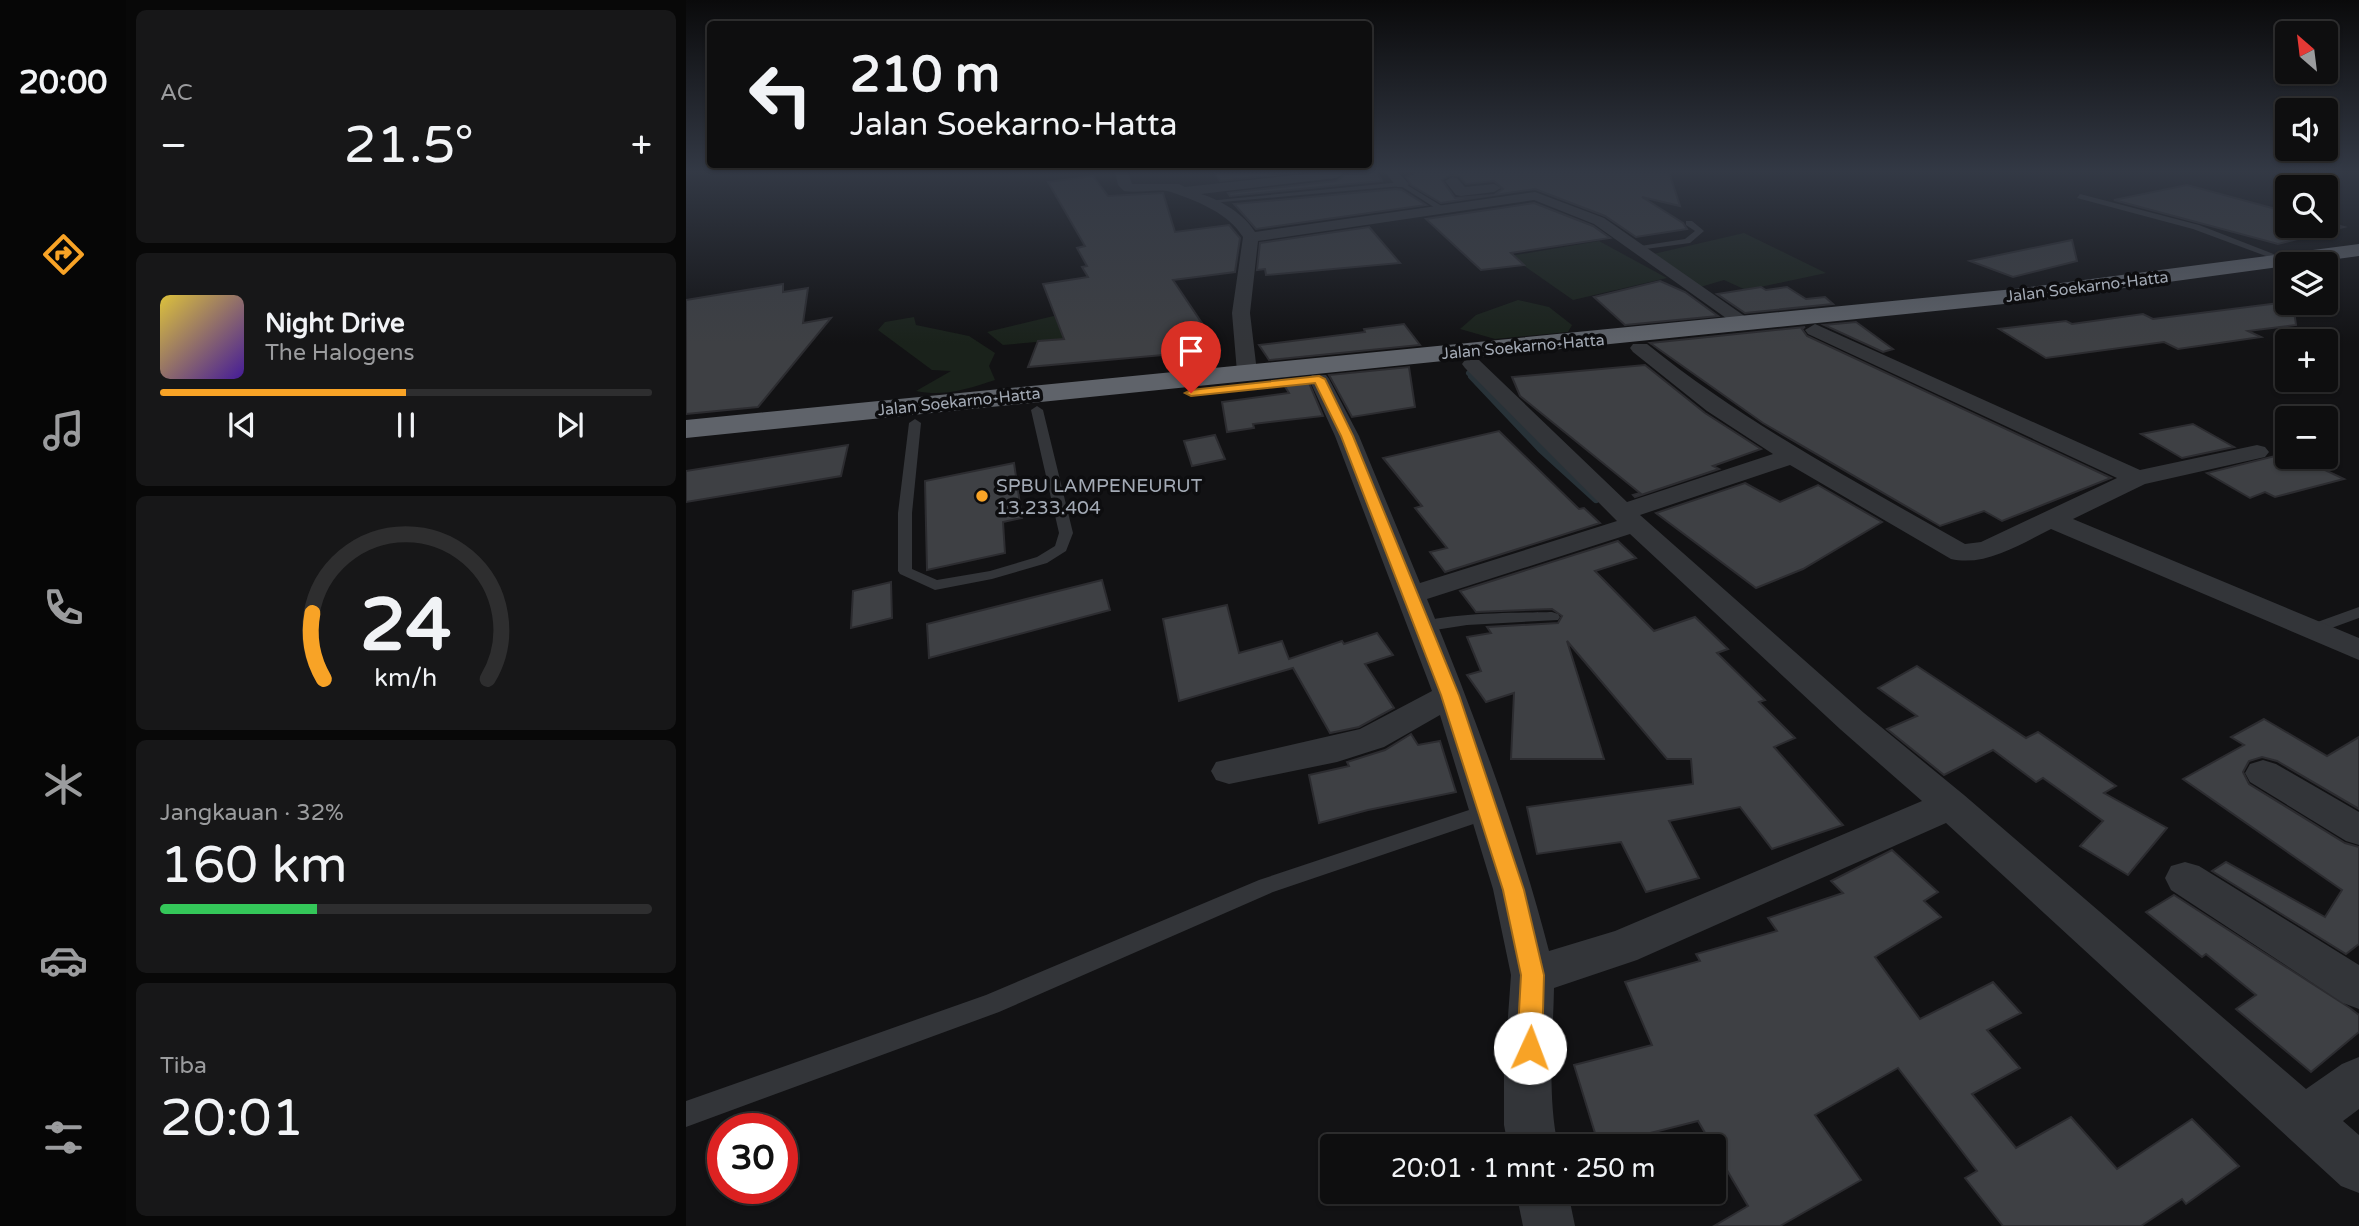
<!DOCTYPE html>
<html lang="id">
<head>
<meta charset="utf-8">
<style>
  body { margin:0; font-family:"Varela Round",sans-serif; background:#171718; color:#f1f3f6; height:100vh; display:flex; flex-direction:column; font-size:26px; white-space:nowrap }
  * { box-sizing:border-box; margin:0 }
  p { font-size:23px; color:#9b9c9e }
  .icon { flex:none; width:38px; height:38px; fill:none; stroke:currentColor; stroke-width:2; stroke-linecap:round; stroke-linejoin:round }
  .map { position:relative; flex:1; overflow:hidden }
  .drawer { display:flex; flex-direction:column; gap:10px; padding:10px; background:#080808; width:560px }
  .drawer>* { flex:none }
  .banner { position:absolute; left:21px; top:21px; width:665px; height:147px; border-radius:7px; box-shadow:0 2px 5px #0004,0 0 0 2px #2e2e2f; background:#0e0e0f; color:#f1f3f6; overflow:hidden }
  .needle { width:46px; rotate:332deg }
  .tools { position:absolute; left:1589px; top:21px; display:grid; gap:14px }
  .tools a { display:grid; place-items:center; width:63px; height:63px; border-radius:7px; background:#0e0e0f; box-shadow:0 2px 5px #0004,0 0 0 2px #2e2e2f; font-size:35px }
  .speed { position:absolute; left:21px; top:1113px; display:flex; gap:14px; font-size:35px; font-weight:700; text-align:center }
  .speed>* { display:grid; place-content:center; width:91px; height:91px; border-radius:50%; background:#0e0e0f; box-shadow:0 2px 5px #0004,0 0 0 2px #2e2e2f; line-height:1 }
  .speed .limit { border:10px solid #d22; background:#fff; color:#111 }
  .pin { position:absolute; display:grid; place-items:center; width:60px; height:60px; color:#fff; margin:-72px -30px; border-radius:50% 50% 50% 0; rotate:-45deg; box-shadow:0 0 7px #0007 }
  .pin .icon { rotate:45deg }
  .me { position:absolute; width:77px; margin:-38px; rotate:2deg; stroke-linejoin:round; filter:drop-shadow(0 0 5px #0008) }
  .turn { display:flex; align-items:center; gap:24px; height:147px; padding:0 28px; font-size:32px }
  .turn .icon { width:91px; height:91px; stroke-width:2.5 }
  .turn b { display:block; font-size:49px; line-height:60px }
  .big { font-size:52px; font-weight:600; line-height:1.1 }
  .drawer .widget { flex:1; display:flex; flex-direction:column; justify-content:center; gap:10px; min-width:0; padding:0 24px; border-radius:10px; background:#171718 }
  .drawer .dial { align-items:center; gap:0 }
  .dial svg { height:182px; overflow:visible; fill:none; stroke:#2e2e2f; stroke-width:7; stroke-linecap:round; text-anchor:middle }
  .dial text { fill:#f1f3f6; stroke:none }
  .song { display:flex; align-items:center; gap:21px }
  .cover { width:84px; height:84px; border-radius:10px; background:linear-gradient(135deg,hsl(50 70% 55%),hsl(260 70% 35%)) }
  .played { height:7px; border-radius:4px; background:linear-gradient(90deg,#f8a326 50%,#2e2e2f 50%) }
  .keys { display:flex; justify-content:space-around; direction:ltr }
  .heat { display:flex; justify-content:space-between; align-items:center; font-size:38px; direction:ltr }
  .charge { height:10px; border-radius:5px; background:linear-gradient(90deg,#34c759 32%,#2e2e2f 0) }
  .trip { position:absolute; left:634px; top:1134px; width:406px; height:70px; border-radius:7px; background:#0e0e0f; box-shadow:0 2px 5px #0004,0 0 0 2px #2e2e2f; font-weight:600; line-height:70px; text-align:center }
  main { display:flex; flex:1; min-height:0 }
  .tab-bar { display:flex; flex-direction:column; width:126px; justify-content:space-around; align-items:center; background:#060606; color:#9b9c9e }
  .tab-bar .icon { width:49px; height:49px }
  .tab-bar .current { color:#f8a326 }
  .tab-bar b { font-size:32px; color:#f1f3f6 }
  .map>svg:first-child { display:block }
</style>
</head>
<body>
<main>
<nav class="tab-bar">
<b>20:00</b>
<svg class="icon current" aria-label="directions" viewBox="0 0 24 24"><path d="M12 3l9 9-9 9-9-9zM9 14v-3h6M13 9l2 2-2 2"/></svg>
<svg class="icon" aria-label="music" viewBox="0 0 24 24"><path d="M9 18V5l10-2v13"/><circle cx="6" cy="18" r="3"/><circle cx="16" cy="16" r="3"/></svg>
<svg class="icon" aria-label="phone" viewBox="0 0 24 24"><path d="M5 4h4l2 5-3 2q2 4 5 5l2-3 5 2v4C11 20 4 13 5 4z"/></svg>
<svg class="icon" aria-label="climate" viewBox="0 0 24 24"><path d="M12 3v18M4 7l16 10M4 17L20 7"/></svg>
<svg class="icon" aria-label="car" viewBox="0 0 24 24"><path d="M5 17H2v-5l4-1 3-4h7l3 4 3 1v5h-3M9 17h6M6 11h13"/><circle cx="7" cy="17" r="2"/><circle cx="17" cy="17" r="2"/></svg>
<svg class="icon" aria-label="filters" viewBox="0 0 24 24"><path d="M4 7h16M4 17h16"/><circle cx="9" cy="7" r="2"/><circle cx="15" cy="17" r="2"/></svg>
</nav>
<section class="drawer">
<div class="widget"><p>AC</p>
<div class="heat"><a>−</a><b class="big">21.5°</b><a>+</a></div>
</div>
<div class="widget">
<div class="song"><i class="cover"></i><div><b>Night Drive</b><p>The Halogens</p></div></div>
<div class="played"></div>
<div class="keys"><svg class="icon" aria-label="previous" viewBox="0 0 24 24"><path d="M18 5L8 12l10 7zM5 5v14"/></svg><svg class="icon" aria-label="pause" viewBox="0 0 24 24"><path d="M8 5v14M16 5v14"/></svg><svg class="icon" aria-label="next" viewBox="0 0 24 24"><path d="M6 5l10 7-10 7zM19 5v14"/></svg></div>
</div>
<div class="widget dial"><svg viewBox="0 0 100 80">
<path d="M14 69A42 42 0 1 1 86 69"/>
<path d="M14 69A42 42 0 0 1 9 40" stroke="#f8a326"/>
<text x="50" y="56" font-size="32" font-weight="700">24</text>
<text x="50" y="72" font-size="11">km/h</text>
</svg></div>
<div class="widget"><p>Jangkauan · 32%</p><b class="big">160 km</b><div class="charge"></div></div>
<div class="widget"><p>Tiba</p><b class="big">20:01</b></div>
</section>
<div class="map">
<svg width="1673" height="1226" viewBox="0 0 1673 1226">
  <rect width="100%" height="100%" fill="#121214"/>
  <g fill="#1a221b">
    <polygon points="1058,233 1140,273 1060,290 1038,280 1011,288 963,255"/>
    <polygon points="913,241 981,278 887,300 824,256"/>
    <polygon points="832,300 863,307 886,325 882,332 809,339 774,329 790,315"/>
    <polygon points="401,308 487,330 317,345 301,332"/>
    <path d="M228 317 230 325 283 336 309 353 303 366 309 380C281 389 259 397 230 391L265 371 246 370 192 330 199 322Z"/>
  </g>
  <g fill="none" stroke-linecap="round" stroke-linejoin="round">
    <polyline stroke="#283238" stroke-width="6" points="783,373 788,378"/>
    <polyline stroke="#283238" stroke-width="8" points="786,376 855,449 910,499"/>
  </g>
  <g fill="#3e4044" stroke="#2c2c30" stroke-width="2" fill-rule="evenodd">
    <polygon points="528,172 615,172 534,181"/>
    <polygon points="691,172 696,181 544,196 542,193 650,181 659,175"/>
    <path d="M731 172H983L994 206 956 197 997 223 1001 229 950 237 919 216 849 189 755 203 725 185 720 177ZM765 175 773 176 780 184 808 181 817 189 808 195 769 198 756 180Z"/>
    <polygon points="407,176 422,196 477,193 489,232 543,225 554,238 549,272 487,280 534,350 342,367 352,341 378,339 357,284 402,277 396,267 401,266 391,248 399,246 362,182"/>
    <polygon points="1501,185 1601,212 1601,226 1640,226 1640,222 1658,227 1592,244 1428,200"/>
    <polygon points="710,189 716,190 740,205 570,229 548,204"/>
    <polygon points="848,203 907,226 924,238 825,253 838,265 795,270 740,219"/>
    <polygon points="683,227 714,263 580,275 579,269 571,270 574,243"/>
    <polygon points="1386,240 1391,261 1327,277 1284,261"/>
    <polygon points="974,281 999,292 1032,316 939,325 908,297"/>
    <polygon points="97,284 97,292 122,288 117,323 145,318 72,407 0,414 0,300"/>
    <polygon points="1075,287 1080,290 1101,287 1120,299 1139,297 1147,304 1059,313 1031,294"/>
    <polygon points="1601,302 1607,303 1610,325 1562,331 1575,337 1492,349 1478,342 1360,358 1313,329 1380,321 1386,324 1457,314 1467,319"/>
    <polygon points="1170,322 1207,349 1197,352 1138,325"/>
    <polygon points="718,324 734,345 583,360 573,345 679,332 678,329"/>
    <polygon points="1119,327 1116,329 1121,336 1425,478 1316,521 1298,511 1254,526 1077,423 964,343"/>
    <polygon points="959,365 1019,413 1075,449 1027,466 1033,469 949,497 947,495 954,493 834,396 826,377"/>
    <polygon points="723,367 729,407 666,417 643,375"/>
    <polygon points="621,378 637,416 567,424 568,428 541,432 536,402 603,393 595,380"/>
    <polygon points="1507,424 1548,447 1496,458 1455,434"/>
    <polygon points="813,431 893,509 898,508 914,523 759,572 744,552 761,548 729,508 736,506 697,458"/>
    <polygon points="529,435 539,459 506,466 498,441"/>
    <polygon points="162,445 155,476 0,502 0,471"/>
    <polygon points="1601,453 1601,457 1612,457 1658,479 1589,497 1579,492 1564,498 1521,473"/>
    <polygon points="328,463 336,518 317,522 319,553 241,570 239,481"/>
    <polygon points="1059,483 1094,502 1132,485 1196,522 1117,569 1070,588 970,513"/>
    <polygon points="932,541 950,558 909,571 968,631 1009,617 1042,649 1031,653 1079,700 1073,702 1109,738 1088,747 1157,825 1086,849 1054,807 983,821 1013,878 960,892 935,842 851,854 841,807 1007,784 1005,759 981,759 881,641 918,759 825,759 828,693 800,702 781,675 795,671 781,637 805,633 801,627 872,623 876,616 866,609 790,612 774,591"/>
    <polygon points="416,580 424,610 243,658 241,624"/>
    <polygon points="205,582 206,618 165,628 167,591"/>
    <polygon points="541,605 553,653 596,641 603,659 656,641 658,644 691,633 707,655 679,664 708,708 673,727 644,733 607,668 493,701 477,619"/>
    <polygon points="1231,666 1340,738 1352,732 1430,786 1418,793 1481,828 1442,875 1394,846 1417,821 1357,778 1350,782 1307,750 1258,775 1201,729 1231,716 1192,688"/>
    <polygon points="1578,719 1641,756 1673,737 1673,809 1591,761 1576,757 1563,761 1557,772 1563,784 1659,843 1673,847 1673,944 1660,954 1526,871 1540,862 1639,917 1656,890 1497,779 1558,745 1545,737"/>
    <polygon points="725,734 732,745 754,741 770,792 682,810 633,823 623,775 663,766 661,762 699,750"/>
    <polygon points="1206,850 1252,892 1238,901 1255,917 1189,957 1234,1019 1307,982 1335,1013 1301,1030 1334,1068 1286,1094 1330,1148 1385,1117 1431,1169 1506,1119 1553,1166 1500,1204 1496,1199 1455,1226 1317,1226 1279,1178 1291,1171 1212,1068 1129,1115 1175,1180 1094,1226 1028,1226 1062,1206 1012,1121 913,1146 888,1065 966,1045 939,982 1014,961 1010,954 1091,931 1082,918 1157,893 1145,881"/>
    <polygon points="1488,895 1664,1008 1673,1015 1673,1032 1625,1072 1550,1009 1570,995 1520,954 1516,957 1460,912"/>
  </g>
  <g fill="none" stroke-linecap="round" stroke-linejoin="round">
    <g fill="#333539" fill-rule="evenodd">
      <polygon points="716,182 764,211 757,213 715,186 525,203 521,201"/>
      <polygon points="1394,194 1513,225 1603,260 1596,262 1507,229 1391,198"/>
      <polygon points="1000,221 1006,221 1018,231 1004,243 952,250 948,247 999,239 1009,231 1000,225"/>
      <polygon points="351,406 357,410 387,533 380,551 361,563 306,579 249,590 214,574 212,571 212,513 223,423 229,419 235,423 226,513 226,569 251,580 304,571 351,557 369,546 373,533 345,410"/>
      <polygon points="1673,607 1673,618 1629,634 1621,629 1623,625"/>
      <path d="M866 612 872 614 874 617 872 620 781 625 736 632 728 627C742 612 841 613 866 612Z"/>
      <polygon points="801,804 808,807 811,812 808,817 587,892 313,1012 0,1127 0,1101 300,995 573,880"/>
    </g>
    <g fill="#333539" fill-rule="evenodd">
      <path d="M429 172H442L446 184H493L499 187 636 172H655L657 174 650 178 515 194C535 200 558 214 569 232L849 192 918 218 1070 324 1068 328H1054L908 224 848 200 572 241 564 313 571 372 568 376H554L551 372 546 313 557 237C542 213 513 202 488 193 474 187 454 194 438 191L432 185Z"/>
      <polygon points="699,172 712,172 723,184 721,187 711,187"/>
      <polygon points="766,177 771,178 779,187 808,184 815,188 808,192 775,196 770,195 759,181"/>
      <path d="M1129 324 1454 470 1571 445 1579 447 1583 452 1579 457 1459 484 1387 519 1673 638V660L1365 529C1336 543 1300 567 1265 559L1104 465 954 515 1178 713 1278 795 1620 1089 1656 1064 1673 1057V1109L1657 1121 1673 1135V1193L1655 1186 1260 823 951 960 868 988C867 1040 861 1094 872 1146H822L818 1125V1072L825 975 807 889 754 715 698 747 651 762 543 784 530 780 525 771 530 762 674 729 746 691 649 436 623 379 626 375H640L643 379 673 436 734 583 931 521 779 368 776 364 779 360H793L941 502 1087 454 1021 411 947 352 944 348 947 344H961C1059 423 1170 482 1279 544L1295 542 1431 478 1122 334 1119 330ZM944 534 1154 729 1236 801 929 931 863 951C832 831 788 714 741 599Z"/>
      <polygon points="1577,760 1590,764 1673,812 1673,845 1660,841 1564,782 1559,773 1564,764"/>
      <polygon points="1499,862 1513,866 1673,965 1673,1009 1657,1003 1485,890 1479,878 1485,866"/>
      <polygon points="830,1192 882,1192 889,1226 837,1226"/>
    </g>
    <polygon fill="#5f636a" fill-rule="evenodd" points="1673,244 1673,256 1328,303 0,438 0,420 1328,289"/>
  </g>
  <linearGradient id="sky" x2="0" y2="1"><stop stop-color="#0a0a0b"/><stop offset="0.5" stop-color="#333945"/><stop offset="1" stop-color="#333945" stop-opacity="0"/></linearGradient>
  <rect width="1673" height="343" fill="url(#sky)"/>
  <polygon fill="#f8a326" stroke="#a16a19" stroke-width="2" points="633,376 639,379 667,436 773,695 838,890 858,975 856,1048 852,1056 844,1060 835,1056 831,1048 835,975 817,890 755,695 655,436 629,383 505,396 499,393 505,390"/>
  <circle fill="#f8a326" stroke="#0d0d0f" stroke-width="2.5" cx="296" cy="496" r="7"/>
  <g text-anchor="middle" stroke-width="7" stroke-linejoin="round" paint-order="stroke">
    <g font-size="16" fill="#a3aab5" stroke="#0d0d0f">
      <text transform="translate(1401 286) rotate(-7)" y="6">Jalan Soekarno-Hatta</text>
      <text transform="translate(837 346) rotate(-5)" y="6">Jalan Soekarno-Hatta</text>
      <text transform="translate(273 401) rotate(-6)" y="6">Jalan Soekarno-Hatta</text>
    </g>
    <g font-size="19" fill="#a3aab5" stroke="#0d0d0f" text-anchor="start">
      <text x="310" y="492">SPBU LAMPENEURUT<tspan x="310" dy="22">13.233.404</tspan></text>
    </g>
  </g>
</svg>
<div class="tools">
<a><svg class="needle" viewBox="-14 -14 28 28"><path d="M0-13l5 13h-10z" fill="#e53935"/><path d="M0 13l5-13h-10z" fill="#9b9c9e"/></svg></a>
<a><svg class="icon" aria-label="sound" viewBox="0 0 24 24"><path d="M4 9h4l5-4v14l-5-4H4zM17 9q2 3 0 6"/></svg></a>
<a><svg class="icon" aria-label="search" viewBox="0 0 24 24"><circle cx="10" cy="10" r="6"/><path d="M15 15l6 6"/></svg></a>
<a><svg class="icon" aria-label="layers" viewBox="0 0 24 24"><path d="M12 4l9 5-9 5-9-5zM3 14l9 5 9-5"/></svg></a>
<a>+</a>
<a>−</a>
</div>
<div class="speed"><div class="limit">30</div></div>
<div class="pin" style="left:505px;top:393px;background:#d93025"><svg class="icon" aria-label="arrive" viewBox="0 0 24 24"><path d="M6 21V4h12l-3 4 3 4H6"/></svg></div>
<svg class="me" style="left:844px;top:1048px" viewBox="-20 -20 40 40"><circle r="19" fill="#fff"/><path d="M0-13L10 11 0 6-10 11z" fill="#f8a326"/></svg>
<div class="trip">20:01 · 1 mnt · 250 m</div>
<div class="banner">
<div class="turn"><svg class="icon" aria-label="left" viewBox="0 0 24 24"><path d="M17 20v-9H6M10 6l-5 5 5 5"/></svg><div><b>210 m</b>Jalan Soekarno-Hatta</div></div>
</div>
</div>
</main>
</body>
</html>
